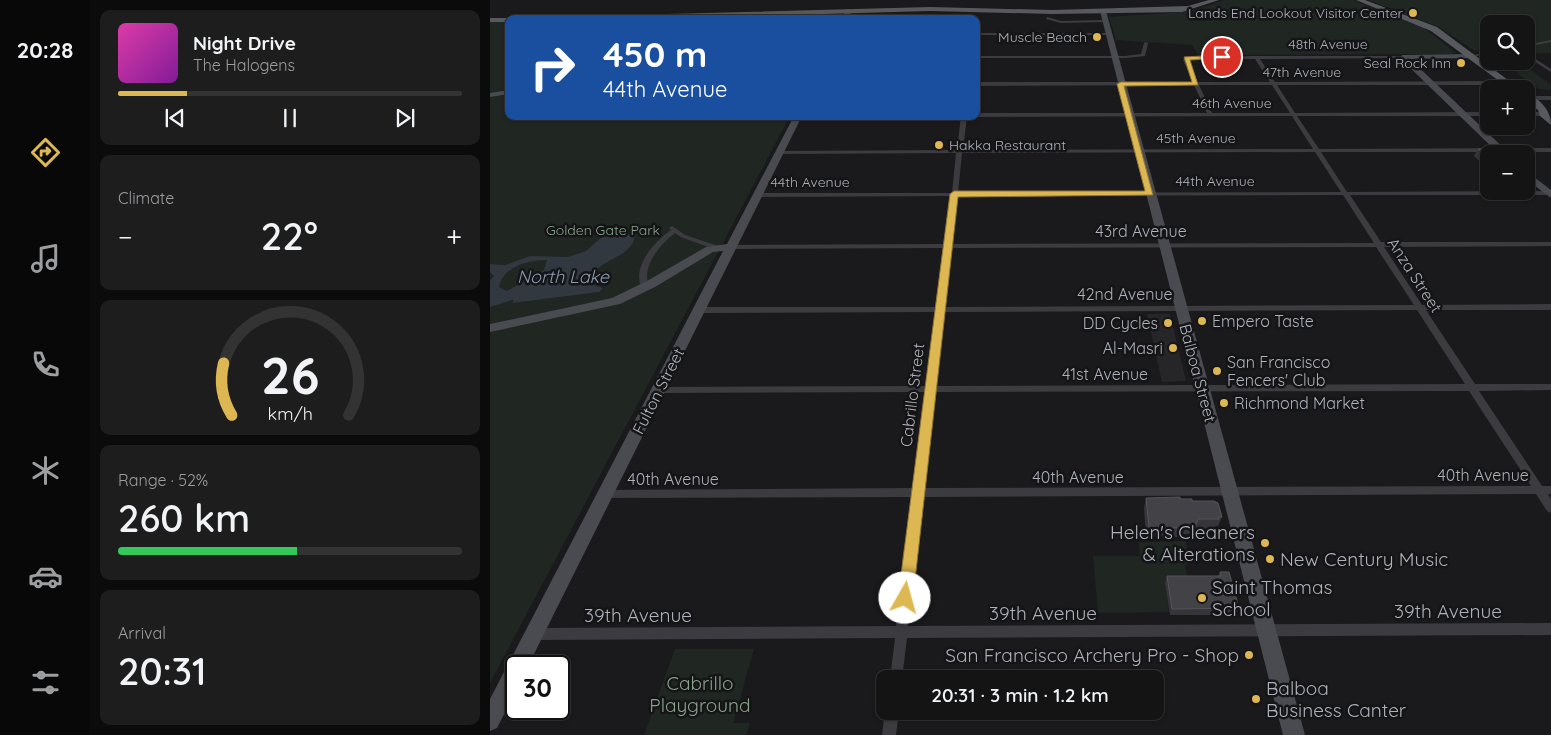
<!DOCTYPE html>
<html lang="en">
<head>
<meta charset="utf-8">
<style>
  body { margin:0; font-family:Quicksand,sans-serif; background:#1d1d1e; color:#f1f3f6; height:100vh; display:flex; flex-direction:column; font-size:19px; white-space:nowrap }
  * { box-sizing:border-box; margin:0 }
  p { font-size:16px; color:#9d9ea0 }
  .icon { flex:none; width:28px; height:28px; fill:none; stroke:currentColor; stroke-width:2; stroke-linecap:round; stroke-linejoin:round }
  .map { position:relative; flex:1; overflow:hidden }
  .drawer { display:flex; flex-direction:column; gap:10px; padding:10px; background:#0b0b0c; width:400px }
  .drawer>* { flex:none }
  .top-card { position:absolute; left:15px; top:15px; width:475px; height:105px; border-radius:10px; box-shadow:0 1px 4px #0004,0 0 0 1px #333334; background:#1a4fa0; color:#fff; overflow:hidden }
  .buttons { position:absolute; left:990px; top:15px; display:grid; gap:10px }
  .buttons a { display:grid; place-items:center; width:55px; height:55px; border-radius:10px; background:#141415; box-shadow:0 1px 4px #0004,0 0 0 1px #333334; font-size:25px }
  .speed { position:absolute; left:15px; top:655px; display:flex; gap:10px; font-size:25px; font-weight:700; text-align:center }
  .speed>* { display:grid; place-content:center; width:65px; height:65px; border-radius:50%; background:#141415; box-shadow:0 1px 4px #0004,0 0 0 1px #333334; line-height:1 }
  .speed .limit { border:2px solid #111; border-radius:8px; background:#fff; color:#111 }
  .pin { position:absolute; display:grid; place-items:center; width:42px; height:42px; color:#fff; margin:-21px; border:2px solid #fff; border-radius:50%; box-shadow:0 1px 5px #0007 }
  .me { position:absolute; width:55px; margin:-28px; rotate:7deg; stroke-linejoin:round; filter:drop-shadow(0 0 4px #0008) }
  .turn { display:flex; align-items:center; gap:18px; height:105px; padding:0 15px; font-size:22px }
  .turn .icon { width:65px; height:65px; stroke-width:2.5 }
  .turn b { display:block; font-size:35px; line-height:42px }
  .big { font-size:38px; font-weight:600; line-height:1.1 }
  .drawer .tile { flex:1; display:flex; flex-direction:column; justify-content:center; gap:8px; min-width:0; padding:0 18px; border-radius:10px; background:#1d1d1e }
  .drawer .dial { align-items:center; gap:0 }
  .dial svg { height:130px; overflow:visible; fill:none; stroke:#333334; stroke-width:7; stroke-linecap:round; text-anchor:middle }
  .dial text { fill:#f1f3f6; stroke:none }
  .song { display:flex; align-items:center; gap:15px }
  .cover { width:60px; height:60px; border-radius:8px; background:linear-gradient(135deg,hsl(320 70% 55%),hsl(290 70% 35%)) }
  .played { height:5px; border-radius:2px; background:linear-gradient(90deg,#ddb751 20%,#333334 20%) }
  .keys { display:flex; justify-content:space-around; direction:ltr }
  .heat { display:flex; justify-content:space-between; align-items:center; font-size:28px; direction:ltr }
  .charge { height:8px; border-radius:4px; background:linear-gradient(90deg,#34c759 52%,#333334 0) }
  .trip { position:absolute; left:386px; top:670px; width:288px; height:50px; border-radius:10px; background:#141415; box-shadow:0 1px 4px #0004,0 0 0 1px #333334; font-weight:600; line-height:50px; text-align:center }
  main { display:flex; flex:1; min-height:0 }
  .dock { display:flex; flex-direction:column; width:90px; justify-content:space-around; align-items:center; background:#080808; color:#9d9ea0 }
  .dock .icon { width:35px; height:35px }
  .dock .active { color:#ddb751 }
  .dock b { font-size:22px; color:#f1f3f6 }
  .map>svg:first-child { display:block }
</style>
</head>
<body>
<main>
<nav class="dock">
<b>20:28</b>
<svg class="icon active" aria-label="directions" viewBox="0 0 24 24"><path d="M12 3l9 9-9 9-9-9zM9 14v-3h6M13 9l2 2-2 2"/></svg>
<svg class="icon" aria-label="music" viewBox="0 0 24 24"><path d="M9 18V5l10-2v13"/><circle cx="6" cy="18" r="3"/><circle cx="16" cy="16" r="3"/></svg>
<svg class="icon" aria-label="phone" viewBox="0 0 24 24"><path d="M5 4h4l2 5-3 2q2 4 5 5l2-3 5 2v4C11 20 4 13 5 4z"/></svg>
<svg class="icon" aria-label="climate" viewBox="0 0 24 24"><path d="M12 3v18M4 7l16 10M4 17L20 7"/></svg>
<svg class="icon" aria-label="car" viewBox="0 0 24 24"><path d="M5 17H2v-5l4-1 3-4h7l3 4 3 1v5h-3M9 17h6M6 11h13"/><circle cx="7" cy="17" r="2"/><circle cx="17" cy="17" r="2"/></svg>
<svg class="icon" aria-label="filters" viewBox="0 0 24 24"><path d="M4 7h16M4 17h16"/><circle cx="9" cy="7" r="2"/><circle cx="15" cy="17" r="2"/></svg>
</nav>
<section class="drawer">
<div class="tile">
<div class="song"><i class="cover"></i><div><b>Night Drive</b><p>The Halogens</p></div></div>
<div class="played"></div>
<div class="keys"><svg class="icon" aria-label="previous" viewBox="0 0 24 24"><path d="M18 5L8 12l10 7zM5 5v14"/></svg><svg class="icon" aria-label="pause" viewBox="0 0 24 24"><path d="M8 5v14M16 5v14"/></svg><svg class="icon" aria-label="next" viewBox="0 0 24 24"><path d="M6 5l10 7-10 7zM19 5v14"/></svg></div>
</div>
<div class="tile"><p>Climate</p>
<div class="heat"><a>−</a><b class="big">22°</b><a>+</a></div>
</div>
<div class="tile dial"><svg viewBox="0 0 100 80">
<path d="M14 69A42 42 0 1 1 86 69"/>
<path d="M14 69A42 42 0 0 1 9 37" stroke="#ddb751"/>
<text x="50" y="56" font-size="32" font-weight="700">26</text>
<text x="50" y="72" font-size="11">km/h</text>
</svg></div>
<div class="tile"><p>Range · 52%</p><b class="big">260 km</b><div class="charge"></div></div>
<div class="tile"><p>Arrival</p><b class="big">20:31</b></div>
</section>
<div class="map">
<svg width="1061" height="735" viewBox="0 0 1061 735">
  <rect width="100%" height="100%" fill="#1a1a1c"/>
  <polygon fill="#262629" points="657,314 680,314 696,381 672,382"/>
  <g fill="#202622">
    <polygon points="734,0 863,0 934,28 966,53 962,54 708,55 702,45 626,40 619,17 692,12 715,7"/>
    <polygon points="878,0 1061,0 1061,53 1041,53 1036,51 1036,24 999,24 999,49 985,51 949,27"/>
    <polygon points="288,16 352,16 351,19 176,19"/>
    <polygon points="0,22 19,22 19,116 300,116 0,683"/>
    <polygon points="1020,61 1029,61 1061,85 1061,90 1049,89 1027,73 1029,72 1021,71 1023,69 1021,67 1023,67 1002,64"/>
    <polygon points="696,541 700,564 695,565 699,583 675,583 679,612 608,613 603,556 650,556 649,542"/>
    <polygon points="185,649 264,649 243,723 260,723 256,735 154,735"/>
  </g>
  <path fill="#31383f" fill-rule="evenodd" d="M134 232 145 236C142 257 111 259 101 276L102 284 113 288 109 292 22 303 24 300H22L0 307V281L4 276 0 272V264L15 265 40 256 78 257 96 251 113 236ZM57 260 54 270 17 291 9 287C13 266 39 260 57 260Z"/>
  <g fill="none" stroke-linecap="round" stroke-linejoin="round">
    <g fill="#3c3c40" fill-rule="evenodd">
      <polygon points="557,17 571,21 614,20 616,21 614,22 571,23 556,19"/>
      <polygon points="486,33 617,33 619,34 617,35 486,35"/>
      <polygon points="1061,40 1061,42 1036,47 1036,45"/>
      <polygon points="656,42 658,43 655,56 635,58 486,58 486,56 635,56 651,54 654,43"/>
      <polygon points="999,52 999,54 980,57 978,56"/>
      <polygon points="1036,53 1061,69 1061,72 1036,56"/>
      <path d="M764 56H913L915 57 913 58 770 59 785 82 1019 81 1022 83 1019 85H787L805 113 999 112V116H807L829 149 1061 148V152H831L857 192 1061 191V195H860L891 242H1061V246L894 247 932 305 1061 304V310H936L985 384H1061V390L989 391 1052 486H1061V494H1058L1061 499V513L1057 511 1046 494 433 497 418 626 1061 623V635L417 638 412 679H400L405 638 45 640 41 638 39 634 41 630 45 628 406 626 423 497 116 498 112 497 111 494 112 491 116 490 424 488 436 392 169 393 166 392 164 390 166 388 169 387 437 386 446 312 210 313 206 310 210 307H447L454 248 242 249 238 247 242 245 455 244 461 196 268 197 265 195 268 193H462L466 153 290 154 287 152 288 151 467 150 471 116H477L473 150 823 149 802 116 486 117 484 116H486V113H717L704 85 486 86V82H703L693 60 695 57ZM698 59H765L780 82H708ZM709 85H782L800 113H722ZM825 152 851 192 468 193 472 153ZM853 195 884 243 462 244 468 196ZM886 247 924 305 455 307 462 248ZM927 310 975 384 446 386 454 312ZM979 391 1041 486 434 488 445 392Z"/>
      <rect x="1036" y="96" width="25" height="4"/>
      <polygon points="1036,112 1053,112 1056,114 1053,116 1036,116"/>
      <path d="M182 226 195 235 231 247 227 249H224L191 237 185 233C169 245 151 267 159 287L155 289H152C141 267 164 242 181 230L179 228Z"/>
      <polygon points="395,711 409,711 406,735 392,735"/>
    </g>
    <g fill="#4a4b50" fill-rule="evenodd">
      <polygon points="357,9 360,11 361,19 355,19 354,11"/>
      <polygon points="613,9 616,11 815,735 793,735 610,11"/>
      <polygon points="300,11 305,12 298,19 291,19"/>
      <polygon points="983,54 984,56 980,58 920,59 1020,154 1009,154 909,57 913,55"/>
      <polygon points="19,90 19,94 0,97 0,93"/>
      <polygon points="304,116 312,116 38,666 26,666 26,691 7,728 0,731 0,699 233,251 223,252 165,287 130,304 0,332 0,324 122,298 157,281 216,247 237,244"/>
      <polygon points="1036,171 1061,190 1061,198 1036,179"/>
    </g>
    <g fill="#58595f" fill-rule="evenodd">
      <polygon points="719,0 729,0 692,12 562,14 440,11 153,19 59,19 62,17 440,7 562,10 698,6"/>
      <polygon points="866,0 875,0 947,27 1030,89 1020,89 941,31"/>
      <polygon points="0,18 19,18 22,19 19,19 19,22 0,22"/>
      <path d="M1036 93C1050 99 1061 110 1061 125L1050 116 1048 110 1036 101Z"/>
    </g>
  </g>
  <g fill="#36363a">
    <polygon points="988,149 999,154 999,166 995,166 984,156"/>
    <polygon points="656,498 690,499 702,501 732,517 728,526 726,526 725,529 705,529 703,534 693,534 687,537 656,536 654,508"/>
    <polygon points="730,572 749,608 746,615 680,615 675,583 677,576 728,576"/>
  </g>
  <polygon fill="#252528" points="696,525 693,534 687,537 689,528"/>
  <g fill="#434347" stroke="#545559">
    <polygon points="1001,148 1008,154 999,154 999,159 988,149"/>
    <polygon points="690,497 690,499 702,499 702,501 724,501 728,503 732,517 728,517 729,519 708,519 706,525 696,525 689,528 659,527 656,498"/>
    <polygon points="730,572 739,572 749,608 682,609 677,576 731,576"/>
  </g>
  <polygon fill="#ddb751" stroke="#907735" points="732,55 734,58 700,60 708,85 634,86 663,195 468,197 423,598 421,603 415,605 410,603 408,598 460,194 464,191 655,191 627,84 631,82 702,82 694,57"/>
  <g fill="#ddb751" stroke="#151517" stroke-width="2">
    <circle cx="923" cy="13" r="5"/>
    <circle cx="607" cy="37" r="5"/>
    <circle cx="971" cy="63" r="5"/>
    <circle cx="449" cy="145" r="5"/>
    <circle cx="712" cy="321" r="5"/>
    <circle cx="678" cy="323" r="5"/>
    <circle cx="683" cy="348" r="5"/>
    <circle cx="727" cy="371" r="5"/>
    <circle cx="734" cy="403" r="5"/>
    <circle cx="775" cy="543" r="5"/>
    <circle cx="780" cy="559" r="5"/>
    <circle cx="712" cy="598" r="5"/>
    <circle cx="759" cy="655" r="5"/>
    <circle cx="766" cy="699" r="5"/>
  </g>
  <g text-anchor="middle" stroke-width="5" stroke-linejoin="round" paint-order="stroke">
    <g font-size="14" fill="#aeb1ba" stroke="#151517" text-anchor="end">
      <text x="913" y="18">Lands End Lookout Visitor Center</text>
      <text x="597" y="42">Muscle Beach</text>
      <text x="961" y="68">Seal Rock Inn</text>
      <text x="459" y="150" text-anchor="start">Hakka Restaurant</text>
    </g>
    <g font-size="14" fill="#aeb1ba" stroke="#151517">
      <text x="838" y="49">48th Avenue</text>
      <text x="812" y="77">47th Avenue</text>
      <text x="742" y="108">46th Avenue</text>
      <text x="706" y="143">45th Avenue</text>
      <text x="725" y="186">44th Avenue</text>
      <text x="320" y="187">44th Avenue</text>
    </g>
    <g font-size="14" fill="#88a28b" stroke="#151517">
      <text x="113" y="235">Golden Gate Park</text>
    </g>
    <g font-size="16" fill="#aeb1ba" stroke="#151517">
      <text x="651" y="237">43rd Avenue</text>
      <text transform="translate(925 275) rotate(57)" y="6">Anza Street</text>
      <text x="635" y="300">42nd Avenue</text>
      <text transform="translate(708 373) rotate(75)" y="6">Balboa Street</text>
      <text x="615" y="380">41st Avenue</text>
      <text transform="translate(168 391) rotate(-63)" y="6">Fulton Street</text>
      <text transform="translate(422 395) rotate(-83)" y="6">Cabrillo Street</text>
      <text x="993" y="481">40th Avenue</text>
      <text x="588" y="483">40th Avenue</text>
      <text x="183" y="485">40th Avenue</text>
    </g>
    <g font-size="16" fill="#aeb1ba" stroke="#151517" text-anchor="start">
      <text x="722" y="327">Empero Taste</text>
      <text x="668" y="329" text-anchor="end">DD Cycles</text>
      <text x="673" y="354" text-anchor="end">Al-Masri</text>
      <text x="737" y="368">San Francisco<tspan x="737" dy="18">Fencers' Club</tspan></text>
      <text x="744" y="409">Richmond Market</text>
    </g>
    <g font-size="18" font-style="italic" fill="#8a9cb0" stroke="#151517">
      <text x="73" y="283">North Lake</text>
    </g>
    <g font-size="19" fill="#aeb1ba" stroke="#151517" text-anchor="start">
      <text x="765" y="539" text-anchor="end">Helen's Cleaners<tspan x="765" dy="22">&amp; Alterations</tspan></text>
      <text x="790" y="566">New Century Music</text>
      <text x="722" y="594">Saint Thomas<tspan x="722" dy="22">School</tspan></text>
      <text x="749" y="662" text-anchor="end">San Francisco Archery Pro - Shop</text>
      <text x="776" y="695">Balboa<tspan x="776" dy="22">Business Canter</tspan></text>
    </g>
    <g font-size="19" fill="#aeb1ba" stroke="#151517">
      <text x="958" y="618">39th Avenue</text>
      <text x="553" y="620">39th Avenue</text>
      <text x="148" y="622">39th Avenue</text>
    </g>
    <g font-size="19" fill="#88a28b" stroke="#151517">
      <text x="210" y="690">Cabrillo<tspan x="210" dy="22">Playground</tspan></text>
    </g>
  </g>
</svg>
<div class="buttons">
<a><svg class="icon" aria-label="search" viewBox="0 0 24 24"><circle cx="10" cy="10" r="6"/><path d="M15 15l6 6"/></svg></a>
<a>+</a>
<a>−</a>
</div>
<div class="speed"><div class="limit">30</div></div>
<div class="pin" style="left:732px;top:57px;background:#d93025"><svg class="icon" aria-label="arrive" viewBox="0 0 24 24"><path d="M6 21V4h12l-3 4 3 4H6"/></svg></div>
<svg class="me" style="left:415px;top:598px" viewBox="-20 -20 40 40"><circle r="19" fill="#fff"/><path d="M0-13L10 11 0 6-10 11z" fill="#ddb751"/></svg>
<div class="trip">20:31 · 3 min · 1.2 km</div>
<div class="top-card">
<div class="turn"><svg class="icon" aria-label="right" viewBox="0 0 24 24"><path d="M7 20v-9h11M14 6l5 5-5 5"/></svg><div><b>450 m</b>44th Avenue</div></div>
</div>
</div>
</main>
</body>
</html>
